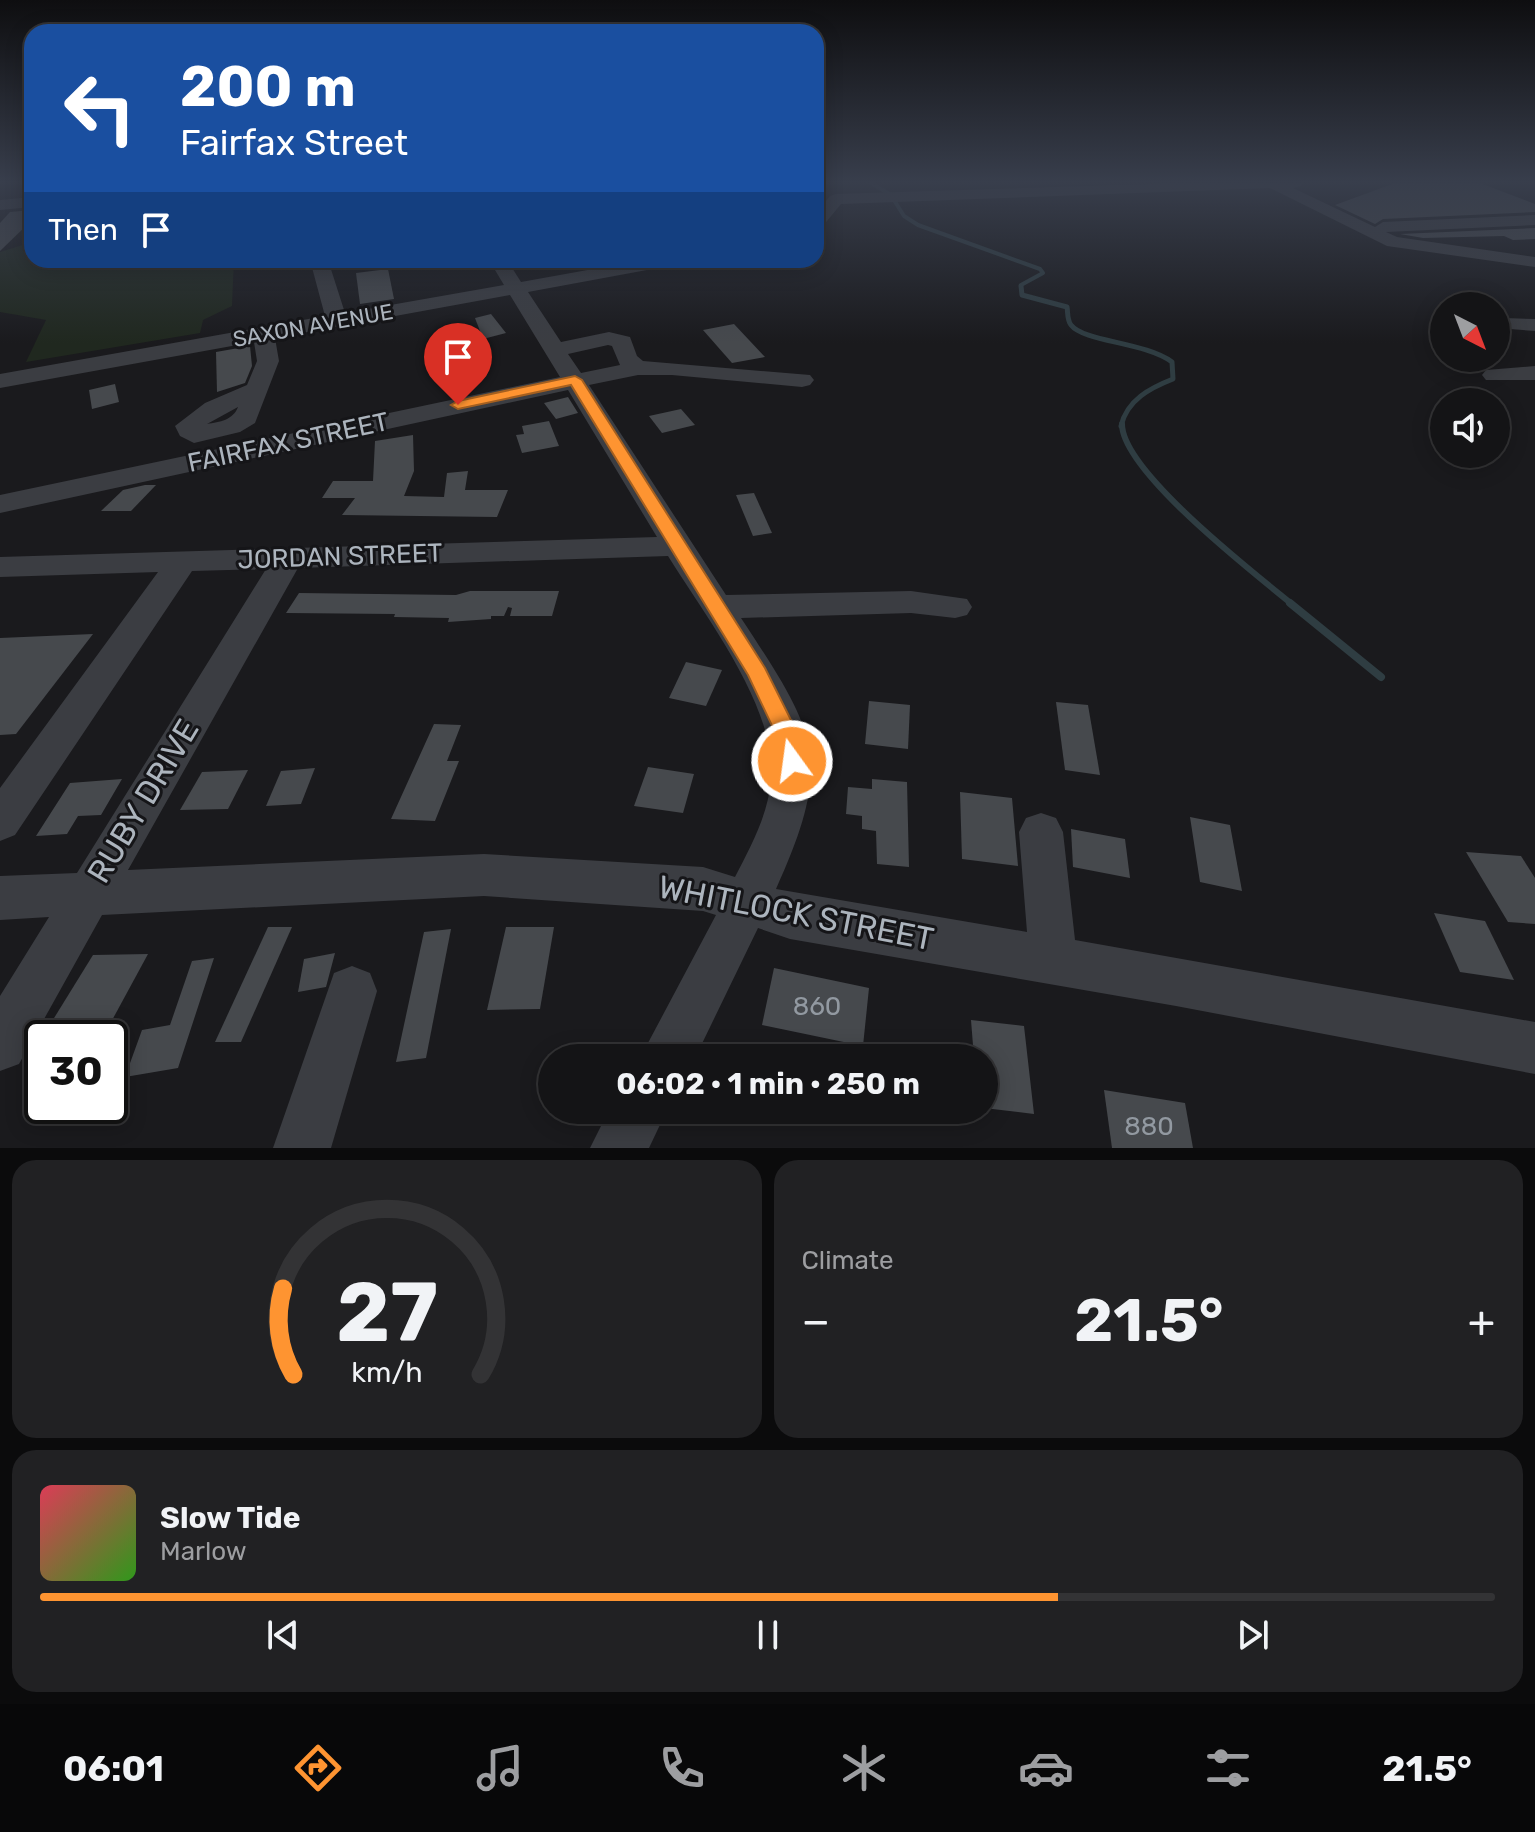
<!DOCTYPE html>
<html lang="en">
<head>
<meta charset="utf-8">
<style>
  body { margin:0; font-family:Rubik,sans-serif; background:#212123; color:#f1f3f6; height:100vh; display:flex; flex-direction:column; font-size:30px; white-space:nowrap }
  * { box-sizing:border-box; margin:0 }
  p { font-size:26px; color:#9d9ea1 }
  .icon { flex:none; width:44px; height:44px; fill:none; stroke:currentColor; stroke-width:2; stroke-linecap:round; stroke-linejoin:round }
  .map { position:relative; height:1148px; overflow:hidden }
  .panel { display:flex; flex-direction:column; gap:12px; padding:12px; background:#0b0b0c; flex:1 }
  .panel>* { flex:none }
  .top-card { position:absolute; left:24px; top:24px; width:800px; height:244px; border-radius:24px; box-shadow:0 4px 20px #0003,0 0 0 2px #333335; background:#1a4fa0; color:#fff; overflow:hidden }
  .needle { width:52px; rotate:138deg }
  .controls { position:absolute; left:1430px; top:292px; display:grid; gap:16px }
  .controls a { display:grid; place-items:center; width:80px; height:80px; border-radius:50%; background:#141416; box-shadow:0 4px 20px #0003,0 0 0 2px #333335; font-size:40px }
  .speed { position:absolute; left:24px; top:1020px; display:flex; gap:16px; font-size:40px; font-weight:700; text-align:center }
  .speed>* { display:grid; place-content:center; width:104px; height:104px; border-radius:50%; background:#141416; box-shadow:0 4px 20px #0003,0 0 0 2px #333335; line-height:1 }
  .speed .limit { border:4px solid #111; border-radius:12px; background:#fff; color:#111 }
  .pin { position:absolute; display:grid; place-items:center; width:68px; height:68px; color:#fff; margin:-82px -34px; border-radius:50% 50% 50% 0; rotate:-45deg; box-shadow:0 0 8px #0007 }
  .pin .icon { rotate:45deg }
  .me { position:absolute; width:88px; margin:-44px; rotate:346deg; stroke-linejoin:round; filter:drop-shadow(0 0 6px #0008) }
  .turn { display:flex; align-items:center; gap:28px; height:168px; padding:0 24px; font-size:36px }
  .turn .icon { width:104px; height:104px; stroke-width:2.5 }
  .turn b { display:block; font-size:56px; line-height:68px }
  .then { display:flex; align-items:center; height:76px; padding:0 24px; background:#0003; gap:16px; font-size:30px }
  .big { font-size:60px; font-weight:700; line-height:1.1 }
  .panel .widget { flex:1; display:flex; flex-direction:column; justify-content:center; gap:12px; min-width:0; padding:0 28px; border-radius:24px; background:#212123 }
  .panel .dial { align-items:center; gap:0 }
  .dial svg { height:208px; overflow:visible; fill:none; stroke:#333335; stroke-width:7; stroke-linecap:round; text-anchor:middle }
  .dial text { fill:#f1f3f6; stroke:none }
  .song { display:flex; align-items:center; gap:24px }
  .cover { width:96px; height:96px; border-radius:12px; background:linear-gradient(135deg,hsl(350 70% 55%),hsl(110 70% 35%)) }
  .played { height:8px; border-radius:4px; background:linear-gradient(90deg,#fe9431 70%,#333335 70%) }
  .keys { display:flex; justify-content:space-around; direction:ltr }
  .heat { display:flex; justify-content:space-between; align-items:center; font-size:44px; direction:ltr }
  .panel .tiles { flex:1; display:grid; gap:12px; grid-template-columns:1fr 1fr }
  .widget:last-child { grid-column:span 2 }
  .trip { position:absolute; left:538px; top:1044px; width:460px; height:80px; border-radius:40px; background:#141416; box-shadow:0 4px 20px #0003,0 0 0 2px #333335; font-weight:700; line-height:80px; text-align:center }
  .tab-bar { display:flex; height:128px; justify-content:space-around; align-items:center; background:#080809; color:#9d9ea1 }
  .tab-bar .icon { width:56px; height:56px }
  .tab-bar .selected { color:#fe9431 }
  .tab-bar b { font-size:36px; color:#f1f3f6 }
  .map>svg:first-child { display:block }
</style>
</head>
<body>
<div class="map">
<svg width="1535" height="1148" viewBox="0 0 1535 1148">
  <rect width="100%" height="100%" fill="#1a1a1d"/>
  <polygon fill="#20281f" points="32,242 32,260 234,260 232,306 203,320 200,333 26,362 46,320 0,312 0,252"/>
  <g fill="none" stroke-linecap="round" stroke-linejoin="round">
    <g stroke="#2f3d42" stroke-width="4">
      <polyline points="871,183 891,195"/>
      <polyline points="894,200 904,216 918,225 1040,269 1043,273 1021,285 1021,288"/>
    </g>
    <path stroke="#2f3d42" stroke-width="5" d="M1021 286 1022 295 1067 307C1068 313 1067 320 1071 325 1084 342 1145 342 1172 362L1173 379C1150 388 1127 400 1121 426"/>
    <path stroke="#2f3d42" stroke-width="6" d="M1122 424C1122 471 1254 573 1293 605"/>
    <polyline stroke="#2f3d42" stroke-width="8" points="1290,603 1381,677"/>
  </g>
  <g fill="#46494d">
    <polygon points="1395,183 1480,183 1535,204 1535,212 1383,219 1375,224 1335,205"/>
    <polygon points="32,210 32,220 0,251 0,223 10,212"/>
    <polygon points="1535,228 1535,239 1513,240 1504,236 1423,238 1400,234"/>
    <polygon points="388,269 394,299 360,304 356,273"/>
    <polygon points="491,314 506,333 483,339 475,318"/>
    <polygon points="734,324 765,357 732,363 703,330"/>
    <polygon points="250,346 252,366 245,383 217,392 216,352"/>
    <polygon points="115,384 119,402 92,409 89,390"/>
    <polygon points="568,397 578,413 556,419 544,403"/>
    <polygon points="681,409 695,425 662,433 649,416"/>
    <polygon points="549,421 559,446 522,453 516,435 524,434 522,426"/>
    <polygon points="413,435 414,471 404,496 444,497 447,473 468,471 465,490 508,490 497,517 342,515 355,498 322,498 333,481 373,481 375,441"/>
    <polygon points="145,485 156,485 131,511 101,511 123,490"/>
    <polygon points="754,493 772,533 753,536 736,495"/>
    <polygon points="470,591 559,591 552,616 510,616 512,608 508,607 504,616 491,616 491,619 448,622 449,618 394,617 395,614 286,613 299,593 456,595"/>
    <polygon points="93,634 16,734 0,735 0,638"/>
    <polygon points="686,662 722,670 706,706 669,698"/>
    <polygon points="869,701 910,705 908,749 865,744"/>
    <polygon points="1056,702 1088,705 1100,775 1065,770"/>
    <polygon points="434,724 461,725 447,761 459,761 435,821 391,819"/>
    <polygon points="648,767 694,774 683,813 634,806"/>
    <polygon points="315,768 301,804 266,806 281,771"/>
    <polygon points="248,770 228,809 180,810 202,772"/>
    <polygon points="122,779 101,815 78,816 67,834 36,836 70,783"/>
    <polygon points="872,779 907,782 909,867 877,864 876,831 862,829 862,816 846,814 848,787 872,789"/>
    <polygon points="960,792 1012,798 1018,866 962,859"/>
    <polygon points="1190,817 1230,825 1242,891 1200,882"/>
    <polygon points="1071,829 1125,839 1130,878 1073,867"/>
    <polygon points="1466,852 1521,856 1535,878 1535,924 1508,922"/>
    <polygon points="1434,913 1485,921 1514,980 1460,972"/>
    <polygon points="268,927 292,927 241,1042 215,1042"/>
    <polygon points="506,927 554,927 540,1009 487,1010"/>
    <polygon points="451,929 426,1058 396,1062 424,932"/>
    <polygon points="335,953 326,987 298,992 304,959"/>
    <polygon points="148,954 110,1024 51,1023 93,955"/>
    <polygon points="214,958 178,1068 125,1077 142,1030 170,1025 192,961"/>
    <polygon points="774,968 869,988 863,1046 762,1025"/>
    <polygon points="971,1020 1024,1026 1034,1114 984,1108 984,1058 974,1058"/>
    <polygon points="1104,1090 1185,1103 1193,1148 1112,1148"/>
  </g>
  <g fill="none" stroke-linecap="round" stroke-linejoin="round">
    <g fill="#3b3d42" fill-rule="evenodd">
      <polygon points="1180,183 1303,183 1301,186 1293,188 1375,227 1383,222 1535,215 1535,225 1386,232 1397,237 1535,257 1535,267 1387,246 1270,188 841,204 822,227 816,228 816,213 830,196 836,194"/>
      <polygon points="32,197 32,207 0,210 0,200"/>
      <path d="M310 260H328L345 313 504 285 489 260H507L521 282 643 260H683L674 265 528 292 561 342 609 332 630 337 637 356 643 361 810 375 814 380 810 385 802 387 672 375H638L589 385 726 595 911 591 967 599 972 607 967 615 955 618 911 613 741 618C816 732 835 759 776 889L1027 932 1019 832 1026 818 1041 813 1056 818 1063 832 1075 940 1535 1022V1074L1176 1006 790 939 758 928 695 1058H640L716 915 703 911 484 896 102 915 19 1064 0 1071V996L49 917 0 920V876L77 873 266 569 192 571 15 835 0 841V788L158 572 0 577V557L657 537 568 390 0 513V495L560 377 510 295 275 338 279 361 255 423 240 432 194 443 180 436 175 426 205 403 247 385 257 361 254 342 0 388V374L325 316ZM608 345 612 346 620 365 581 373 568 354ZM238 407C233 420 220 422 207 424ZM668 556C705 616 778 709 771 780 768 815 751 846 735 877L703 867 484 854 128 870 298 568Z"/>
      <polygon points="1504,318 1535,319 1535,331 1497,328 1496,320"/>
      <polygon points="1535,366 1535,380 1486,380 1482,375 1486,370"/>
      <polygon points="352,966 370,973 377,991 331,1148 273,1148 334,973"/>
      <polygon points="609,1110 667,1110 649,1148 590,1148"/>
    </g>
  </g>
  <linearGradient id="sky" x2="0" y2="1"><stop stop-color="#0e0e10"/><stop offset="0.53" stop-color="#383e4c"/><stop offset="1" stop-color="#383e4c" stop-opacity="0"/></linearGradient>
  <rect width="1535" height="343" fill="url(#sky)"/>
  <polygon fill="#fe9431" stroke="#a56020" stroke-width="2" points="575,376 582,380 765,668 798,734 804,761 800,767 792,770 784,767 776,734 748,675 571,385 458,409 451,405 458,401"/>
  <g text-anchor="middle" stroke-width="6" stroke-linejoin="round" paint-order="stroke">
    <g font-size="22" fill="#acb4bd" stroke="#151518">
      <text transform="translate(313 325) rotate(-10)" y="8">SAXON AVENUE</text>
    </g>
    <g font-size="26" fill="#acb4bd" stroke="#151518">
      <text transform="translate(288 442) rotate(-12)" y="9">FAIRFAX STREET</text>
      <text transform="translate(340 556) rotate(-2)" y="9">JORDAN STREET</text>
    </g>
    <g font-size="26" fill="#9299a1">
      <text x="817" y="1015">860</text>
      <text x="1149" y="1135">880</text>
    </g>
    <g font-size="32" fill="#acb4bd" stroke="#151518">
      <text transform="translate(143 801) rotate(-59)" y="11">RUBY DRIVE</text>
      <text transform="translate(796 913) rotate(11)" y="11">WHITLOCK STREET</text>
    </g>
  </g>
</svg>
<div class="controls">
<a><svg class="needle" viewBox="-14 -14 28 28"><path d="M0-13l5 13h-10z" fill="#e53935"/><path d="M0 13l5-13h-10z" fill="#9d9ea1"/></svg></a>
<a><svg class="icon" aria-label="sound" viewBox="0 0 24 24"><path d="M4 9h4l5-4v14l-5-4H4zM17 9q2 3 0 6"/></svg></a>
</div>
<div class="speed"><div class="limit">30</div></div>
<div class="pin" style="left:458px;top:405px;background:#d93025"><svg class="icon" aria-label="arrive" viewBox="0 0 24 24"><path d="M6 21V4h12l-3 4 3 4H6"/></svg></div>
<svg class="me" style="left:792px;top:761px" viewBox="-20 -20 40 40"><circle r="17" fill="#fe9431" stroke="#fff" stroke-width="3"/><path d="M0-11L8 9 0 5-8 9z" fill="#fff"/></svg>
<div class="trip">06:02 · 1 min · 250 m</div>
<div class="top-card">
<div class="turn"><svg class="icon" aria-label="left" viewBox="0 0 24 24"><path d="M17 20v-9H6M10 6l-5 5 5 5"/></svg><div><b>200 m</b>Fairfax Street</div></div>
<div class="then">Then<svg class="icon" aria-label="arrive" viewBox="0 0 24 24"><path d="M6 21V4h12l-3 4 3 4H6"/></svg></div>
</div>
</div>
<section class="panel">
<div class="tiles">
<div class="widget dial"><svg viewBox="0 0 100 80">
<path d="M14 69A42 42 0 1 1 86 69"/>
<path d="M14 69A42 42 0 0 1 10 36" stroke="#fe9431"/>
<text x="50" y="56" font-size="32" font-weight="700">27</text>
<text x="50" y="72" font-size="11">km/h</text>
</svg></div>
<div class="widget"><p>Climate</p>
<div class="heat"><a>−</a><b class="big">21.5°</b><a>+</a></div>
</div>
<div class="widget">
<div class="song"><i class="cover"></i><div><b>Slow Tide</b><p>Marlow</p></div></div>
<div class="played"></div>
<div class="keys"><svg class="icon" aria-label="previous" viewBox="0 0 24 24"><path d="M18 5L8 12l10 7zM5 5v14"/></svg><svg class="icon" aria-label="pause" viewBox="0 0 24 24"><path d="M8 5v14M16 5v14"/></svg><svg class="icon" aria-label="next" viewBox="0 0 24 24"><path d="M6 5l10 7-10 7zM19 5v14"/></svg></div>
</div>
</div>
</section>
<nav class="tab-bar">
<b>06:01</b>
<svg class="icon selected" aria-label="directions" viewBox="0 0 24 24"><path d="M12 3l9 9-9 9-9-9zM9 14v-3h6M13 9l2 2-2 2"/></svg>
<svg class="icon" aria-label="music" viewBox="0 0 24 24"><path d="M9 18V5l10-2v13"/><circle cx="6" cy="18" r="3"/><circle cx="16" cy="16" r="3"/></svg>
<svg class="icon" aria-label="phone" viewBox="0 0 24 24"><path d="M5 4h4l2 5-3 2q2 4 5 5l2-3 5 2v4C11 20 4 13 5 4z"/></svg>
<svg class="icon" aria-label="climate" viewBox="0 0 24 24"><path d="M12 3v18M4 7l16 10M4 17L20 7"/></svg>
<svg class="icon" aria-label="car" viewBox="0 0 24 24"><path d="M5 17H2v-5l4-1 3-4h7l3 4 3 1v5h-3M9 17h6M6 11h13"/><circle cx="7" cy="17" r="2"/><circle cx="17" cy="17" r="2"/></svg>
<svg class="icon" aria-label="filters" viewBox="0 0 24 24"><path d="M4 7h16M4 17h16"/><circle cx="9" cy="7" r="2"/><circle cx="15" cy="17" r="2"/></svg>
<b>21.5°</b>
</nav>
</body>
</html>
